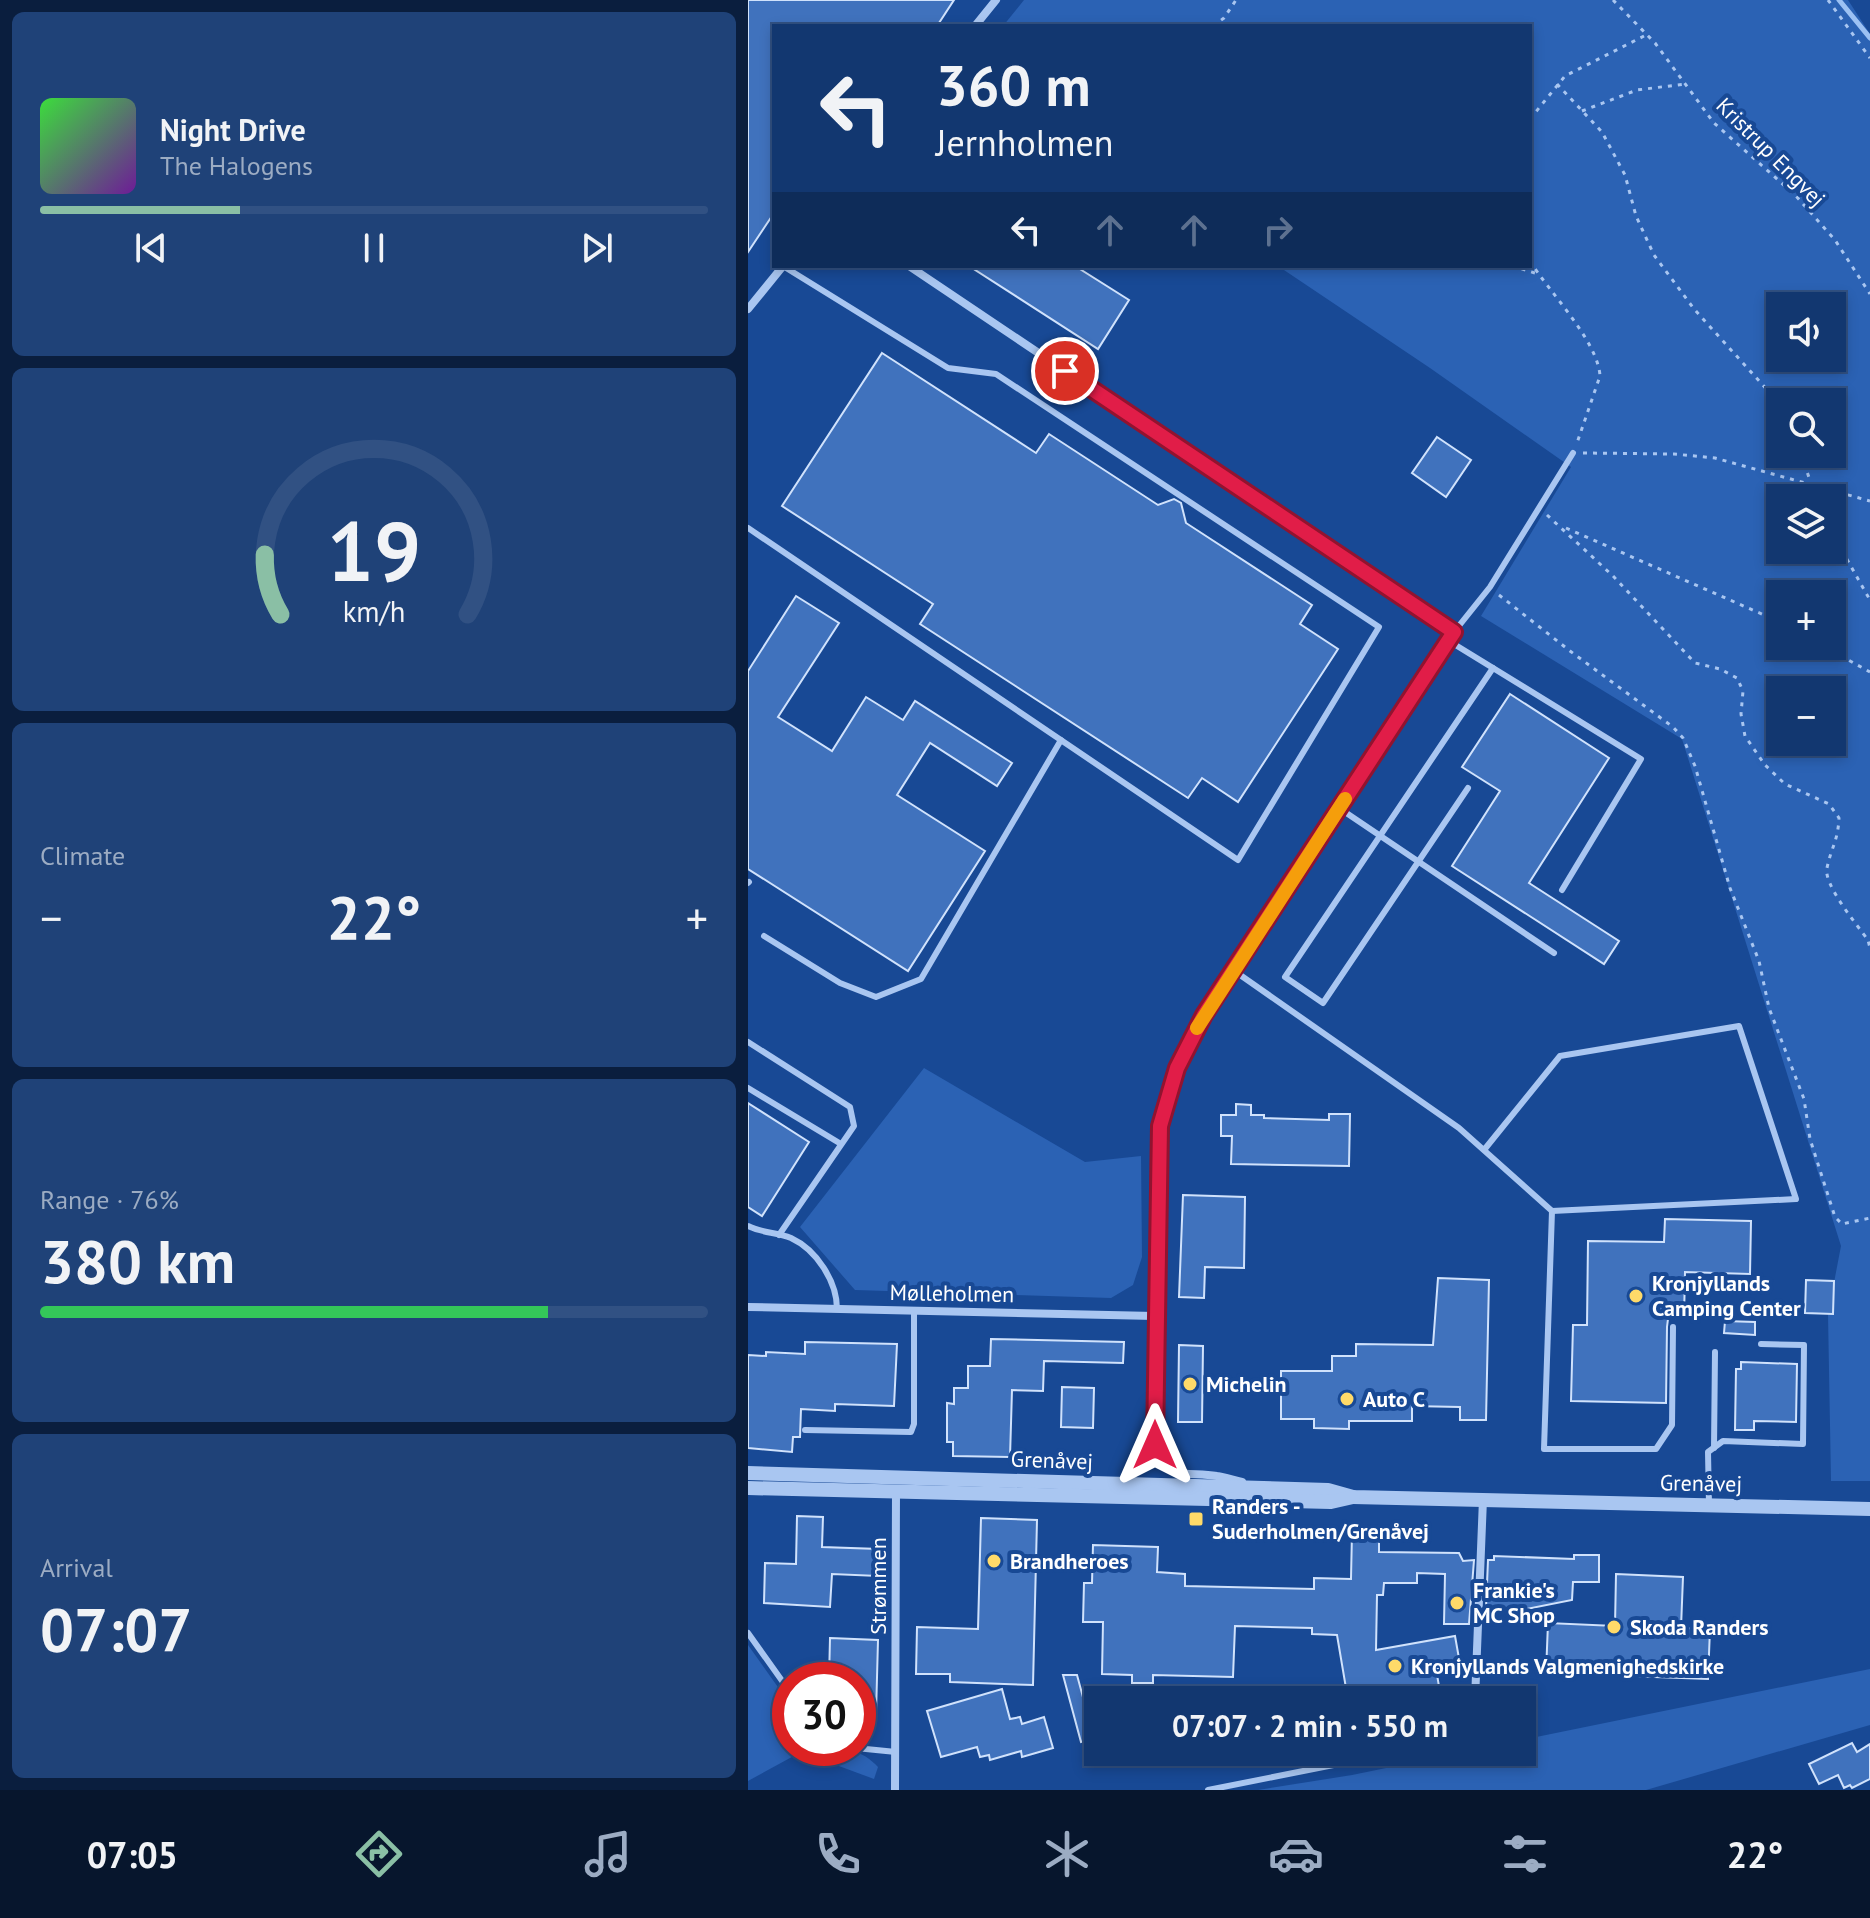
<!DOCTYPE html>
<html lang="en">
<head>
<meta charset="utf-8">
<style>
  body { margin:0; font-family:"PT Sans",sans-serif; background:#1f4278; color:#f1f3f6; height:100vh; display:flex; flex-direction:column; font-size:30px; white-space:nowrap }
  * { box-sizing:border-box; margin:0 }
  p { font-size:26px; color:#9cacc3 }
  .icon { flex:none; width:44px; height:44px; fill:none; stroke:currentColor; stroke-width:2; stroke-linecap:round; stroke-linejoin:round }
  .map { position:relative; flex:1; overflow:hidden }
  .details { display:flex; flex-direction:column; gap:12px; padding:12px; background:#0a1e3e; width:748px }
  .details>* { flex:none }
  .hud { position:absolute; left:24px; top:24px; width:760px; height:244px; border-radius:0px; box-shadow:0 4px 12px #0003,0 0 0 2px #315183; background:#123770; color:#f1f3f6; overflow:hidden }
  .buttons { position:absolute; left:1018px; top:292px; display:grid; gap:16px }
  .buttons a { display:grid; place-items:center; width:80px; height:80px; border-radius:0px; background:#123770; box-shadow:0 4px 12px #0003,0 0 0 2px #315183; font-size:40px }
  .speed { position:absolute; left:24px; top:1662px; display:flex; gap:16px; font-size:40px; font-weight:700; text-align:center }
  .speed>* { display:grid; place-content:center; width:104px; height:104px; border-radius:50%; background:#123770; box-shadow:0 4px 12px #0003,0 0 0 2px #315183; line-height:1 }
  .speed .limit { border:12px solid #d22; background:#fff; color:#111 }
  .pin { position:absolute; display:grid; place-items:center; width:68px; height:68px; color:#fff; margin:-34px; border:4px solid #fff; border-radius:50%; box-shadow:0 2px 8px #0007 }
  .me { position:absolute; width:88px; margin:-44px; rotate:0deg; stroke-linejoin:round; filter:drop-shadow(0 0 6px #0008) }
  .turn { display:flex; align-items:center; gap:28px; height:168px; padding:0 32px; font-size:36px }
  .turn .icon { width:104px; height:104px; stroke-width:2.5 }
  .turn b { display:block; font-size:56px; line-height:68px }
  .lanes { display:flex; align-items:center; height:76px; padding:0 32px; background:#0003; justify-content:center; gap:40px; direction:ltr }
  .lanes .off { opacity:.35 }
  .big { font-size:60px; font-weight:600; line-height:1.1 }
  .details .widget { flex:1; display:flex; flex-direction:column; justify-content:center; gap:12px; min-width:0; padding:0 28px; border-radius:12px; background:#1f4278 }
  .details .dial { align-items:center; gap:0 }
  .dial svg { height:208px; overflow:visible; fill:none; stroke:#315183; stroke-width:7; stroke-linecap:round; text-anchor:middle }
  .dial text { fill:#f1f3f6; stroke:none }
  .song { display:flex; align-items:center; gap:24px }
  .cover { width:96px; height:96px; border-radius:12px; background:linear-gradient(135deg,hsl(120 70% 55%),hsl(280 70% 35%)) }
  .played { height:8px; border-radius:4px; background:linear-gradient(90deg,#8abfa5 30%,#315183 30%) }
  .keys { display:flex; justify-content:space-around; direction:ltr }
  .heat { display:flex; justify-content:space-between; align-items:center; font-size:44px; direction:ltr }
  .charge { height:12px; border-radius:6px; background:linear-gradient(90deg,#34c759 76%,#315183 0) }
  .trip { position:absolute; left:336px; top:1686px; width:452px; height:80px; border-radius:0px; background:#123770; box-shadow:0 4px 12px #0003,0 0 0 2px #315183; font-weight:600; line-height:80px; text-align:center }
  .dock { display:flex; height:128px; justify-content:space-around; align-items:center; background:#07162d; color:#9cacc3 }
  .dock .icon { width:56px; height:56px }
  .dock .selected { color:#8abfa5 }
  .dock b { font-size:36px; color:#f1f3f6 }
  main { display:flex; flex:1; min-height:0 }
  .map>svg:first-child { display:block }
</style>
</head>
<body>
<main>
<section class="details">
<div class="widget">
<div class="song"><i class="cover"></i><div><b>Night Drive</b><p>The Halogens</p></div></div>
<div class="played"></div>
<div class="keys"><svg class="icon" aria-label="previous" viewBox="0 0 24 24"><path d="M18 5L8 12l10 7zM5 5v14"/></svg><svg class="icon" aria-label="pause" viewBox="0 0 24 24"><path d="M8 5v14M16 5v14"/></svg><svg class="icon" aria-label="next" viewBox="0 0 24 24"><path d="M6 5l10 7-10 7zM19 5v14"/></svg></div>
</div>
<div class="widget dial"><svg viewBox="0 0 100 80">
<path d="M14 69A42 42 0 1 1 86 69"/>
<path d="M14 69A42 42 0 0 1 8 46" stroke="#8abfa5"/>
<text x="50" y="56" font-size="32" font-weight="700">19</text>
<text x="50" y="72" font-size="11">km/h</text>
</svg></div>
<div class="widget"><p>Climate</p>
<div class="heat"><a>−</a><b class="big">22°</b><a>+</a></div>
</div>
<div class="widget"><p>Range · 76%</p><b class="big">380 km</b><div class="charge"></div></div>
<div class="widget"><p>Arrival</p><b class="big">07:07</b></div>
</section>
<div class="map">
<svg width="1122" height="1790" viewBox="0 0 1122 1790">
  <rect width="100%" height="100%" fill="#184995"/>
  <g fill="#2b62b4" fill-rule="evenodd">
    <path d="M276 0H1100L1122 34V1481H1083L1080 1314 1093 1246 934 739 733 616 823 467 682 368 530 266H782V26H255ZM1032 306H1084V358H1032ZM1032 402H1084V454H1032ZM1032 498H1084V550H1032ZM1032 594H1084V646H1032ZM1032 690H1084V742H1032Z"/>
    <polygon points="176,1068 337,1162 393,1156 394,1257 385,1285 363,1298 107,1290 52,1227"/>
    <path d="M0 1645 42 1704V1748C74 1748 107 1741 130 1767L126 1779 53 1752 0 1781Z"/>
    <polygon points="1122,1669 1122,1725 898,1790 510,1790 604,1775 716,1752 774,1752 774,1740"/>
  </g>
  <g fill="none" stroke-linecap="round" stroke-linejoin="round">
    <polyline stroke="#9cc1f3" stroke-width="5" points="1091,0 1122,38"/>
  </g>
  <g fill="#4072bd" stroke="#d0e2fc" stroke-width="2">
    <polygon points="0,0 206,0 189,26 26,26 26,213 0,252"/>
    <polygon points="221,266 327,266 381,300 350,349"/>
    <polygon points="134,353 288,453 301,434 410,505 426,499 433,503 438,523 564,605 552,624 590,649 490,802 454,778 440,798 172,624 185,604 34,506"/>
    <polygon points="689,437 723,460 698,497 664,473"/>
    <polygon points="48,596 91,623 30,717 84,751 118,697 155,720 167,701 264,763 249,786 182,743 149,795 237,851 160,971 0,869 0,671"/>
    <polygon points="762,694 861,758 781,883 871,941 856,964 704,866 752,791 714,767"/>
    <polygon points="0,1103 61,1142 14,1216 0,1207"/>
    <polygon points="488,1104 503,1105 503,1115 516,1115 516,1118 581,1120 581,1114 602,1114 601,1166 483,1164 484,1136 473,1136 473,1115 488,1115"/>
    <polygon points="435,1195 497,1197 496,1268 457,1267 456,1298 431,1297"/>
    <polygon points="917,1219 1003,1221 1002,1274 937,1272 936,1319 920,1319 919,1327 918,1403 823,1401 825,1325 839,1325 840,1241 916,1242"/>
    <polygon points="690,1278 741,1280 738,1420 712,1420 712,1407 664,1406 664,1421 601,1421 601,1429 566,1428 566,1419 533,1419 533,1371 584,1371 584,1356 608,1356 608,1344 685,1345"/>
    <polygon points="1058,1280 1086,1281 1085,1314 1057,1313"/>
    <polygon points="977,1321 1007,1322 1007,1335 976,1333"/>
    <polygon points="243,1339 376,1342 375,1363 296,1361 295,1391 264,1390 262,1457 205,1456 205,1442 199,1442 199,1403 206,1404 206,1388 220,1388 220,1366 242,1366"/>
    <polygon points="57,1342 149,1344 146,1406 87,1404 87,1411 53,1409 52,1437 45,1437 44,1452 0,1448 0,1355 18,1356 18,1352 57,1354"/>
    <polygon points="431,1345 455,1346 454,1422 430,1422"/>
    <polygon points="993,1362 1049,1364 1048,1422 1006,1421 1006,1430 987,1430 988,1369 993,1369"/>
    <polygon points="314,1387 346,1388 345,1428 313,1427"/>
    <polygon points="49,1516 75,1517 74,1547 131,1549 130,1576 84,1574 82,1607 16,1603 17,1563 48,1564"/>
    <polygon points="233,1518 289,1520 285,1685 202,1682 202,1674 168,1674 169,1627 230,1629"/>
    <polygon points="604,1532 631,1533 631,1552 711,1553 715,1561 726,1560 721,1624 696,1624 697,1574 669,1573 669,1583 636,1583 635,1595 629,1595 628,1650 707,1636 712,1664 688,1669 692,1692 671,1695 672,1700 600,1700 589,1635 564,1634 564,1628 487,1626 485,1677 405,1675 405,1683 384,1683 384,1675 354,1674 355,1622 335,1622 336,1583 344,1583 345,1545 410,1547 409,1572 437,1574 437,1586 566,1589 566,1578 603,1579"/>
    <polygon points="826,1555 851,1555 851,1582 825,1582 824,1600 774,1610 738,1608 740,1560 746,1560 746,1556 826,1559"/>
    <polygon points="868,1574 935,1577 933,1628 962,1629 960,1679 798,1673 800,1623 867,1626"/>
    <polygon points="82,1638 130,1640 128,1715 110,1715 110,1680 81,1680"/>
    <polygon points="315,1675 329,1675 346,1738 333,1742"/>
    <polygon points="254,1689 262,1719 272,1717 274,1724 296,1717 305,1748 274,1757 273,1751 242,1760 241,1755 232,1757 229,1747 193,1757 179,1711"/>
    <polygon points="1104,1743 1109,1752 1122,1744 1122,1779 1104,1788 1102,1785 1096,1788 1090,1775 1071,1784 1061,1764"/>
  </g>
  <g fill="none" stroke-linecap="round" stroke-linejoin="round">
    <g stroke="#a9c6f1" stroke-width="3" stroke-dasharray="4 6" stroke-linecap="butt">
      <polyline points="865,0 907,43 966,123 1047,195 1087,240 1122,294"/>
      <polyline points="1080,0 1122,58"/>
      <polyline points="465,26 476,18 488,0"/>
      <polyline points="809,84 854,132 877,175 888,216 906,255 946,309 1032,404"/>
      <polyline points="834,111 889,90 937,84"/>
      <polyline points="782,119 817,76 896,36"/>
      <path d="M782 261C801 292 850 341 852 376L829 443"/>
      <polyline points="764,266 790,274"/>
      <polyline points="835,453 926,454 967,458 1122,501"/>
      <polyline points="1053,454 1068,498"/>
      <path d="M799 515 865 576 947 663 972 669 989 678 995 691 993 714 997 736 1017 765 1037 784 1081 804 1091 818C1090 841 1083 848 1079 868 1075 884 1109 925 1120 940L1122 948"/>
      <polyline points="818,528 1032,622"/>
      <polyline points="1084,533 1122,600"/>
      <polyline points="751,595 822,651 925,727 935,738 947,766 982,888 1011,961 1021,1008 1056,1099 1062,1139 1087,1217 1094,1224 1122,1218"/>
      <polyline points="1075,646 1122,672"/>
    </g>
    <g stroke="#a9c6f1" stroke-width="6">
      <polyline points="0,528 490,860 631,627 248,374 200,368 35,266"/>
      <polyline points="706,632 742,587 825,453"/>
      <polyline points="701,641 893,759 814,890"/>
      <polyline points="720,788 575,1003 537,977 745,668"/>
      <polyline points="591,808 806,953"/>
      <polyline points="0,883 1,882"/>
      <polyline points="16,936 92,983 128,997 173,979 313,740"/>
      <polyline points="485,970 711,1128 804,1211 1048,1199 991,1026 812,1056 736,1150"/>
      <polyline points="0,1042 102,1107 106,1126 31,1235"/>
      <polyline points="0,1088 93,1144"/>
      <polyline points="804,1211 796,1449 908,1449 924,1425 925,1327"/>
      <path d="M0 1226C13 1233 29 1232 43 1238 69 1250 89 1282 89 1309"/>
      <polyline points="57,1430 163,1432 166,1424 166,1310"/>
      <polyline points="966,1448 967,1352"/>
      <polyline points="961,1505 960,1452 975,1441 1055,1444 1056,1345 1013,1344"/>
      <polyline points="0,1633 42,1692"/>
      <polyline points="108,1748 148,1752"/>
      <polyline points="460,1790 651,1752"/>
    </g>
    <g stroke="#a9c6f1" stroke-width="8">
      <polyline points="227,26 248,0"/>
      <path d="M161 266 706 632 456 1015 429 1068 412 1126 407 1445C422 1482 436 1471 469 1476 477 1477 485 1480 494 1482"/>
      <polyline points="0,309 35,266"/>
      <polyline points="0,1307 407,1316"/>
      <polyline points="727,1700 735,1499"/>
      <polyline points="147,1790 148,1491"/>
    </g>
    <g stroke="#a9c6f1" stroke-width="14">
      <polyline points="0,1473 580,1490 605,1497 1122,1509"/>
      <polyline points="0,1488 583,1502 605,1497"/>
    </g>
  </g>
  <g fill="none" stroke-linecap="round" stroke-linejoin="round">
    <defs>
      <polyline id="route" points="317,371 706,632 456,1015 429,1068 412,1126 407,1445"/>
    </defs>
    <use href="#route" stroke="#92132f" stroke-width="20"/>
    <use href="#route" stroke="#e11d48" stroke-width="14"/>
    <polyline stroke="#f59e0b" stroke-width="14" points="449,1028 597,799"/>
  </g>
  <g fill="#ffda69" stroke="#184995" stroke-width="3">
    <circle cx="888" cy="1296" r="8"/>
    <circle cx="442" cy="1384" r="8"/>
    <circle cx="599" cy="1399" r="8"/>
    <rect x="440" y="1511" width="16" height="16" rx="4"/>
    <circle cx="246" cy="1561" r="8"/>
    <circle cx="709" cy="1603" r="8"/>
    <circle cx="866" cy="1627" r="8"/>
    <circle cx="647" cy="1666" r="8"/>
  </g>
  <g text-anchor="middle" stroke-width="8" stroke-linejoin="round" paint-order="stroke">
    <g font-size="22" fill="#fff" stroke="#184995">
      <text transform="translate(1023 152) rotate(45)" y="8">Kristrup Engvej</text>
      <text transform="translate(204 1293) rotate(1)" y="8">Mølleholmen</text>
      <text transform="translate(304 1460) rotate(2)" y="8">Grenåvej</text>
      <text transform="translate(953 1483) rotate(1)" y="8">Grenåvej</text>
      <text transform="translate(130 1586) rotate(-90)" y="8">Strømmen</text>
    </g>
    <g font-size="22" font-weight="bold" fill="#fff" stroke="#184995" text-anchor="start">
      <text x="904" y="1291">Kronjyllands<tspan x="904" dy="25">Camping Center</tspan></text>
      <text x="458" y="1392">Michelin</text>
      <text x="615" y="1407">Auto C</text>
      <text x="464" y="1514">Randers -<tspan x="464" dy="25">Suderholmen/Grenåvej</tspan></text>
      <text x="262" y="1569">Brandheroes</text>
      <text x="725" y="1598">Frankie's<tspan x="725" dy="25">MC Shop</tspan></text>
      <text x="882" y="1635">Skoda Randers</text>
      <text x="663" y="1674">Kronjyllands Valgmenighedskirke</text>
    </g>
  </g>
</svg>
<div class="buttons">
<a><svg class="icon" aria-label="sound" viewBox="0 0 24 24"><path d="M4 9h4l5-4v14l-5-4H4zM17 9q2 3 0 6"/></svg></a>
<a><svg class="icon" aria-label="search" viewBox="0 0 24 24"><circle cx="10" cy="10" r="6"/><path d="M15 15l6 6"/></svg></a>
<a><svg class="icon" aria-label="layers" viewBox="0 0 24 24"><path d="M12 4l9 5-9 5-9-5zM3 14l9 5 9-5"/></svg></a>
<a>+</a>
<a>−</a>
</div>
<div class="speed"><div class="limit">30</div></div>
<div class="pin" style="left:317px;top:371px;background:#d93025"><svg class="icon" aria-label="arrive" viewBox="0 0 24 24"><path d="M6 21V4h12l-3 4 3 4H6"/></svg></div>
<svg class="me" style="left:407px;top:1445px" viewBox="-20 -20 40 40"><path d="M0-17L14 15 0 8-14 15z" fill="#e11d48" stroke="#fff" stroke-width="4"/></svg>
<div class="trip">07:07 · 2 min · 550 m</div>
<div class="hud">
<div class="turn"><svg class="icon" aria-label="left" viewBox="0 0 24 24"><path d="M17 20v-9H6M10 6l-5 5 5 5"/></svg><div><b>360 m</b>Jernholmen</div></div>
<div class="lanes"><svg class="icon" aria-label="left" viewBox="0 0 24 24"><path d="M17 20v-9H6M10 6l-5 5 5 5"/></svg><svg class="icon off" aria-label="ahead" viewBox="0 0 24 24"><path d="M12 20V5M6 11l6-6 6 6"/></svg><svg class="icon off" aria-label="ahead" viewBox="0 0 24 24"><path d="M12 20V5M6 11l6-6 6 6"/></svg><svg class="icon off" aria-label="right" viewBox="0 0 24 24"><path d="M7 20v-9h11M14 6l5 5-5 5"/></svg></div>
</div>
</div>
</main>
<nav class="dock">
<b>07:05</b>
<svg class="icon selected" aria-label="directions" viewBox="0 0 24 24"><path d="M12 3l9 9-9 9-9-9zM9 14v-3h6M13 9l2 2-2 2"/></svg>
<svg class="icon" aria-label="music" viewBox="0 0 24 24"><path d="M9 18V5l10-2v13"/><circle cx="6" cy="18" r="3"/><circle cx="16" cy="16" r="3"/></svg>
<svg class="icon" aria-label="phone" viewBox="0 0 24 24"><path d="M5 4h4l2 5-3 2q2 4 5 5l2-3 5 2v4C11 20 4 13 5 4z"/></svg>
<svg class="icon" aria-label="climate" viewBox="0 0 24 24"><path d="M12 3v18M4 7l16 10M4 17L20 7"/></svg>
<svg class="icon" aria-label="car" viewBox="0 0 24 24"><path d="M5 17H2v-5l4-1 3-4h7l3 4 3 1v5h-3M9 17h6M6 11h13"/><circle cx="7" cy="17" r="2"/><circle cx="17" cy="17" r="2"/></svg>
<svg class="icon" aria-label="filters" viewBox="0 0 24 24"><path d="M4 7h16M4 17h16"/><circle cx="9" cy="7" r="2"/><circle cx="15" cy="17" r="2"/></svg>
<b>22°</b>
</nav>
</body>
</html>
